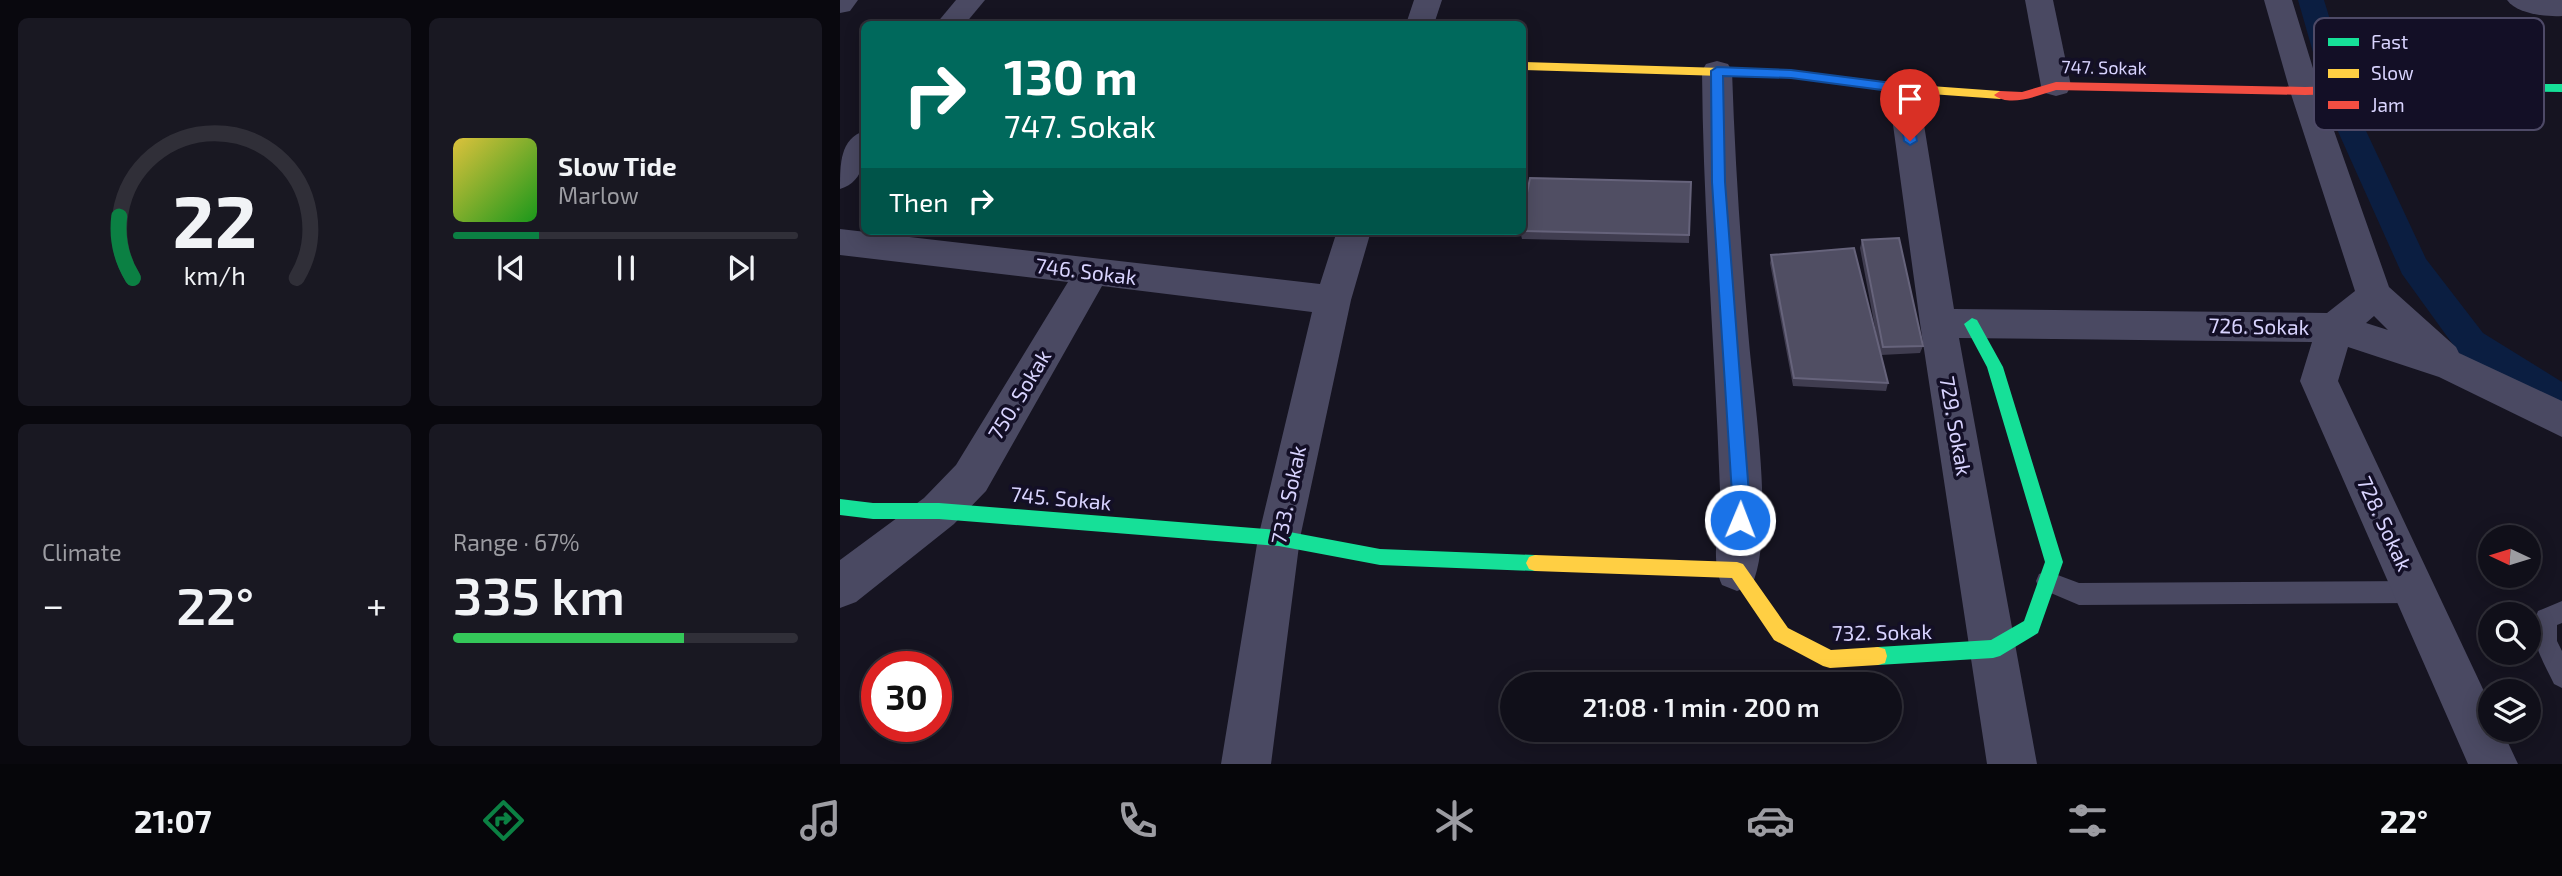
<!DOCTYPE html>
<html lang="en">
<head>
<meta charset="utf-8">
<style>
  body { margin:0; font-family:"Exo 2",sans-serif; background:#191822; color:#f1f3f6; height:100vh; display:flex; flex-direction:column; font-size:26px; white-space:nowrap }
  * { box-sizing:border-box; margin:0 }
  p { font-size:23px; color:#9c9ca2 }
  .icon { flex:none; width:38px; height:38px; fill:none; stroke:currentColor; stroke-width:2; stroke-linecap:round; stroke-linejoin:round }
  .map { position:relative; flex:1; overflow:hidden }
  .sheet { display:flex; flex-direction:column; gap:18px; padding:18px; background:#09080e; width:840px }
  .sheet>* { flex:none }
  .top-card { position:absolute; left:21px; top:21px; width:665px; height:214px; border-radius:10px; box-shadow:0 4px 18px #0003,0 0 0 2px #302f38; background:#00695c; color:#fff; overflow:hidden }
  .needle { width:46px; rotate:274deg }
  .controls { position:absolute; left:1638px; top:525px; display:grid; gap:14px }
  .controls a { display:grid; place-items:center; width:63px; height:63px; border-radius:50%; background:#100f19; box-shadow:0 4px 18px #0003,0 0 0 2px #302f38; font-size:35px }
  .speed { position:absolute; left:21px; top:651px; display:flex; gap:14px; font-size:35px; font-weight:700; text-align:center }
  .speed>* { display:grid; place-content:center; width:91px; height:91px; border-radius:50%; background:#100f19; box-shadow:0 4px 18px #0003,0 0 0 2px #302f38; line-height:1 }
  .speed .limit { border:10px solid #d22; background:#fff; color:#111 }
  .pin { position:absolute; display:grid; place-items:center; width:60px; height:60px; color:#fff; margin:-72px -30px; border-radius:50% 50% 50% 0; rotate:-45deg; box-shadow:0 0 7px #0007 }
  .pin .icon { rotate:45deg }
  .me { position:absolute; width:77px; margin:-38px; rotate:1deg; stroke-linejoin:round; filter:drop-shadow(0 0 5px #0008) }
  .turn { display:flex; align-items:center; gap:24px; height:147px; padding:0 28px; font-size:32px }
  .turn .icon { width:91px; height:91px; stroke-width:2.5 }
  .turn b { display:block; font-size:49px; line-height:60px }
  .then { display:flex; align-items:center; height:66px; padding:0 28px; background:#0003; gap:14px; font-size:26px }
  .big { font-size:52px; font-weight:600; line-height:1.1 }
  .sheet .card { flex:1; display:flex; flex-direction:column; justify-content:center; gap:10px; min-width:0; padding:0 24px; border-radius:10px; background:#191822 }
  .sheet .dial { align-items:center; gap:0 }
  .dial svg { height:182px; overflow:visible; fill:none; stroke:#302f38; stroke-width:7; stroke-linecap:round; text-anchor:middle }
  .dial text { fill:#f1f3f6; stroke:none }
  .song { display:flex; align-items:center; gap:21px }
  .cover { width:84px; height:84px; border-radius:10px; background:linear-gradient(135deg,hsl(50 70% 55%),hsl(120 70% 35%)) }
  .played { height:7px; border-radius:4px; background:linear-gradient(90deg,#0b8043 25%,#302f38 25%) }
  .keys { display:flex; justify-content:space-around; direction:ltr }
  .heat { display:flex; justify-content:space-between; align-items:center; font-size:38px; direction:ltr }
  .charge { height:10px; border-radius:5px; background:linear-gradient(90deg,#34c759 67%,#302f38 0) }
  .sheet .tiles { flex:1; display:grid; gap:18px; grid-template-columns:repeat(2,1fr) }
  .trip { position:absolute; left:660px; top:672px; width:402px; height:70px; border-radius:35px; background:#100f19; box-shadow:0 4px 18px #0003,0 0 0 2px #302f38; font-weight:600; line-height:70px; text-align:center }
  .tab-bar { display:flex; height:112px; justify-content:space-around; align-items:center; background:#06060a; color:#9c9ca2 }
  .tab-bar .icon { width:49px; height:49px }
  .tab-bar .on { color:#0b8043 }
  .tab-bar b { font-size:32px; color:#f1f3f6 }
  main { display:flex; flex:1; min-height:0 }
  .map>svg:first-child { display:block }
</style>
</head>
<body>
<main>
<section class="sheet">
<div class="tiles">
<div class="card dial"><svg viewBox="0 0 100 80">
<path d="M14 69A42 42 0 1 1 86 69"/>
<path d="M14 69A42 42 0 0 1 8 42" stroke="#0b8043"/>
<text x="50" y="56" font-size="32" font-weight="700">22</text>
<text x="50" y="72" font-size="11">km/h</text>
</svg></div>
<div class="card">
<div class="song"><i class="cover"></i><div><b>Slow Tide</b><p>Marlow</p></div></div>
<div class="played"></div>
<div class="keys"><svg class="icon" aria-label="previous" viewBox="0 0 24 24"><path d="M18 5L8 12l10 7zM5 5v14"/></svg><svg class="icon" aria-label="pause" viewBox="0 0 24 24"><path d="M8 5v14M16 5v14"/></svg><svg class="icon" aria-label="next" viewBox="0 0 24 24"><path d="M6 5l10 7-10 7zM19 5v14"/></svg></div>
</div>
<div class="card"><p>Climate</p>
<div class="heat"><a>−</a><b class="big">22°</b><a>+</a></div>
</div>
<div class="card"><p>Range · 67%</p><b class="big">335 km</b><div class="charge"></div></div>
</div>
</section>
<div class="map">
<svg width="1722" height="764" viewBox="0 0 1722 764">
  <rect width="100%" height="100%" fill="#161421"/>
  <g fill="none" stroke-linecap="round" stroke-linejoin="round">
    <polygon fill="#0b1e41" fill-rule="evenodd" points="1458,0 1484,0 1520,118 1586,259 1643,333 1722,382 1722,415 1709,411 1619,353 1562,274 1492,118"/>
    <g fill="#4a4962" fill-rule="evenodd">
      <polygon points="1207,571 1239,583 1576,581 1584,585 1587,592 1584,599 1576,603 1239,605 1199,588 1196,581 1199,574"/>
      <path d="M1722 601V623L1717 625V641L1722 651V688L1714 684C1703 661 1687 637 1698 611Z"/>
    </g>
    <g fill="#4a4962" fill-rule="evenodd">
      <polygon points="0,0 18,0 10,11 0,13"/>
      <polygon points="116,0 145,0 125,24 96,24"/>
      <polygon points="574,0 602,0 594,24 566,24"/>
      <polygon points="1185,0 1213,0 1231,86 1227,93 1216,96 1205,93 1201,86"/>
      <path d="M1424 0H1452L1480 91 1549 287 1616 347 1619 353 1722 401V437L1599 377 1508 347 1498 381 1650 704V730H1662L1678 764H1628L1460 381 1472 342 1119 338 1197 764H1147L1080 323 1048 88 1052 81 1063 78 1074 81 1078 88 1114 309 1487 313 1515 291 1450 91ZM1534 316 1548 330 1526 323Z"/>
      <path d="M1667 0H1722V16C1706 17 1677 14 1667 0Z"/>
      <path d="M877 61 888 64 892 71C895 162 901 251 909 342 914 400 935 534 912 585L897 591 882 585C869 556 881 521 880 490 875 350 863 211 862 71L866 64Z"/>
      <path d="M24 131C26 154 26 181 0 189 0 164 0 139 24 131Z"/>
      <polygon points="0,229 480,284 497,231 531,231 511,300 460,538 431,764 381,764 418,538 472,312 262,286 146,491 114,524 16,602 0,608 0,560 84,498 116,465 228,282 0,255"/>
    </g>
    <g fill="#16e098" fill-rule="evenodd">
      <polygon points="1575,84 1722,84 1722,92 1571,91 1571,85"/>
      <polygon points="1132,318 1137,320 1163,367 1223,562 1198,633 1160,656 1153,658 1038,665 1031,663 1029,656 1031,649 1038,647 1151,640 1184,621 1205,562 1147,367 1124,324"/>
      <polygon points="0,499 33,503 99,503 439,530 540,549 695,555 701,557 704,563 701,569 695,571 540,565 439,546 99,519 33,519 0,515"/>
    </g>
    <g fill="#ffcf43" fill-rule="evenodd">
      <polygon points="682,62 951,70 1063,84 1160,91 1166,95 1160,99 1063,92 951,78 682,70"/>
      <polygon points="695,555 897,562 903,564 948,628 991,650 1038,647 1045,649 1047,656 1045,663 1038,665 990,668 983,666 934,640 892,578 695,571 689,569 686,563 689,557"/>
    </g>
    <path fill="#f24e42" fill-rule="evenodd" d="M1216 82 1465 87 1575 84 1581 88 1575 92 1465 95 1216 90C1199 95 1170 108 1154 95L1160 91 1182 92Z"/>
  </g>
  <g fill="#403d50">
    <polygon points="851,182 849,243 682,239 680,231"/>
    <polygon points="1022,240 1083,346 1080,353 1041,355 1048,383 1046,391 953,386 930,263 931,255 1039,349 1020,248"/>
  </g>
  <g fill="#504e63" stroke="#66637b" stroke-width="2">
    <polygon points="690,178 851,182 849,235 680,231 682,231 682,218"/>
    <polygon points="1059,238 1083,346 1043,347 1022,240"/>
    <polygon points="1014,248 1048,383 954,378 931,255"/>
  </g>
  <polygon fill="#1a73e8" stroke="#114b97" stroke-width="2" points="877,67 951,70 1067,85 1077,141 1070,145 1064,141 1057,92 951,78 883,76 885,182 909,494 906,525 900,528 893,525 891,520 892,494 872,182 871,71"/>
  <g text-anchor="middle" stroke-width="7" stroke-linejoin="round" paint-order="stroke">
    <g font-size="18" fill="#d9d4ff" stroke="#130f26">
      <text transform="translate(1264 68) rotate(1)" y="6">747. Sokak</text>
    </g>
    <g font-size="21" fill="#d9d4ff" stroke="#130f26">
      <text transform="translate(246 272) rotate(7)" y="7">746. Sokak</text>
      <text transform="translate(1419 327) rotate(1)" y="7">726. Sokak</text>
      <text transform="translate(180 395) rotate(-59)" y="7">750. Sokak</text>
      <text transform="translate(1115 426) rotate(80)" y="7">729. Sokak</text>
      <text transform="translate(449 495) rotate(-78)" y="7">733. Sokak</text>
      <text transform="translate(221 499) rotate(5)" y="7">745. Sokak</text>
      <text transform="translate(1544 524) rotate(65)" y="7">728. Sokak</text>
      <text transform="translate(1042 633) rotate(-1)" y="7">732. Sokak</text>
    </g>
  </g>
  <rect x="1474" y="18" width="230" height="112" rx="10" fill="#130f26" stroke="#4e4a67" stroke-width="2"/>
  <rect x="1488" y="38" width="31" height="8" fill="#16e098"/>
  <rect x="1488" y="69" width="31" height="9" fill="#ffcf43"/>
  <rect x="1488" y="101" width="31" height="8" fill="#f24e42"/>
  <g font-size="19" fill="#d9d4ff">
    <text x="1531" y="49">Fast</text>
    <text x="1531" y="80">Slow</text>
    <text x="1531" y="112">Jam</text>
  </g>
</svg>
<div class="controls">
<a><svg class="needle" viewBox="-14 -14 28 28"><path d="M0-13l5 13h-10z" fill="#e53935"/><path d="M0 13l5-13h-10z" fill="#9c9ca2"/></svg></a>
<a><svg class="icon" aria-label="search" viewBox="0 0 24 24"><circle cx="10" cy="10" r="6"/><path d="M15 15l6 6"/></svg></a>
<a><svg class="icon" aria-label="layers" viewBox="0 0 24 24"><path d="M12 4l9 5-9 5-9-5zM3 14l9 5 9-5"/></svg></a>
</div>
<div class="speed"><div class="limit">30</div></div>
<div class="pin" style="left:1070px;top:141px;background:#d93025"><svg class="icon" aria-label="arrive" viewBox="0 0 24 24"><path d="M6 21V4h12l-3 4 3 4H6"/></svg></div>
<svg class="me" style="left:900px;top:520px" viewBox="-20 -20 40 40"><circle r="17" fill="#1a73e8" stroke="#fff" stroke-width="3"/><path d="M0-11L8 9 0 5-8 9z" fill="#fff"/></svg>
<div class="trip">21:08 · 1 min · 200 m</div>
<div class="top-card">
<div class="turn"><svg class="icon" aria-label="right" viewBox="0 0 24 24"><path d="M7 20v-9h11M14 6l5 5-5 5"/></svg><div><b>130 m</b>747. Sokak</div></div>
<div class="then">Then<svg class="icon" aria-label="right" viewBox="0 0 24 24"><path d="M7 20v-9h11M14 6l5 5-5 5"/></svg></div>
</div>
</div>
</main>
<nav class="tab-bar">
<b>21:07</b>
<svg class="icon on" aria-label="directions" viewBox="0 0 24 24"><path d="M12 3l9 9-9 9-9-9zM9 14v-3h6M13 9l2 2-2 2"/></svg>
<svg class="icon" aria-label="music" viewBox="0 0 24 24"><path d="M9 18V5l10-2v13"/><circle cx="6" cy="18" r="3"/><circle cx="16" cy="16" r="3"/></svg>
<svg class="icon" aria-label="phone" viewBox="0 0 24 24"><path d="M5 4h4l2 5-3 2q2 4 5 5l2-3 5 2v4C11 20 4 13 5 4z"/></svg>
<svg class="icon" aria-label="climate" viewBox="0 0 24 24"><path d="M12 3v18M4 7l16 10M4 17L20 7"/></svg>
<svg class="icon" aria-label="car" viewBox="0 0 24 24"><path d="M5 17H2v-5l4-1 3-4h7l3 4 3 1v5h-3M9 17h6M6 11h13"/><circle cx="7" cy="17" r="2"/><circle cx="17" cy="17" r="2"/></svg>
<svg class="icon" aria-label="filters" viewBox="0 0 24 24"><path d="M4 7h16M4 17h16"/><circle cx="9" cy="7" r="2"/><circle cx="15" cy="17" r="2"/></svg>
<b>22°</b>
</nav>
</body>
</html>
